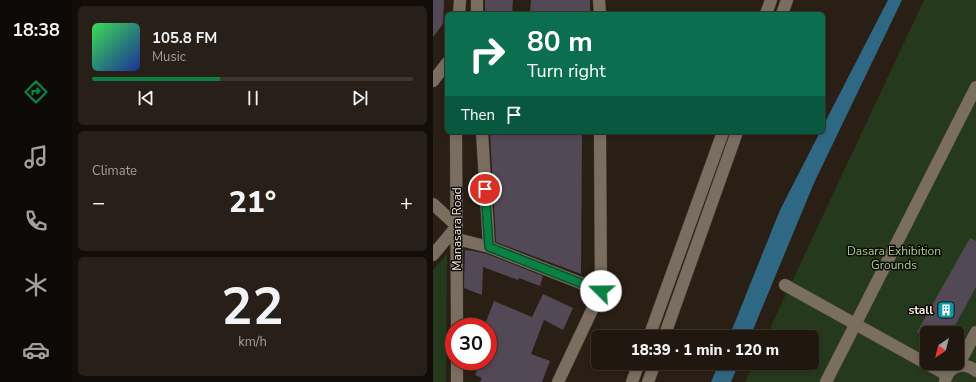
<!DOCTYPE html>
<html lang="en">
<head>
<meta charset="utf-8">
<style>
  body { margin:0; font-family:"Nunito Sans",sans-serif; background:#282018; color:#f1f3f6; height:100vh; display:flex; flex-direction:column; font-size:15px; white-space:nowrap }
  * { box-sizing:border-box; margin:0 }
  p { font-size:13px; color:#a29f9e }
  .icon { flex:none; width:22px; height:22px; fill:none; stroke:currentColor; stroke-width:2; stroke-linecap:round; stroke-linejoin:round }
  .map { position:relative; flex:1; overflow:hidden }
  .panel { display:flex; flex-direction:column; gap:6px; padding:6px; background:#120d08; width:361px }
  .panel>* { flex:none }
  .top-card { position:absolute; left:12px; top:12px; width:380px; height:122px; border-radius:6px; box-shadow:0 2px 6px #0003,0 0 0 1px #3d362f; background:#0b6e4f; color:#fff; overflow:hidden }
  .needle { width:26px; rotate:215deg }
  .fabs { position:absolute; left:487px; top:326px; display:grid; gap:8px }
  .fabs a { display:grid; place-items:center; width:44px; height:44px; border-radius:6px; background:#20170f; box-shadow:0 2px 6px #0003,0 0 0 1px #3d362f; font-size:20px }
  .speed { position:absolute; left:12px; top:318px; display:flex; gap:8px; font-size:20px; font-weight:700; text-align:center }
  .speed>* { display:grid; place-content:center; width:52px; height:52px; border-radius:50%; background:#20170f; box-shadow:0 2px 6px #0003,0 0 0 1px #3d362f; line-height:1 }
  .speed .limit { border:6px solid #d22; background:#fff; color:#111 }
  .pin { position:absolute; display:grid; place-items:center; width:34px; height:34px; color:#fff; margin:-17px; border:2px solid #fff; border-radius:50%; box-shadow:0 1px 4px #0007 }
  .me { position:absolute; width:44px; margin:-22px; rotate:292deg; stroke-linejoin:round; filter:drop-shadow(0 0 3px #0008) }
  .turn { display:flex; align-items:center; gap:14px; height:84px; padding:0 16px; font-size:18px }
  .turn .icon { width:52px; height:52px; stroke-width:2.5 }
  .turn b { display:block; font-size:28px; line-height:34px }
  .then { display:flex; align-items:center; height:38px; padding:0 16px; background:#0003; gap:8px; font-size:15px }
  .big { font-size:30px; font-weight:800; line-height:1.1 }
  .panel .widget { flex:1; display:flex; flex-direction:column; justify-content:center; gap:6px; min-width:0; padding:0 14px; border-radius:6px; background:#282018 }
  .panel .dial { align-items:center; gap:0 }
  .dial b { font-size:52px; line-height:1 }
  .song { display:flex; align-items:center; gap:12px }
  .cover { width:48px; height:48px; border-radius:6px; background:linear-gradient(135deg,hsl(130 70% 55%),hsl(230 70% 35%)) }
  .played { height:4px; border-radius:2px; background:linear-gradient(90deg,#0b8043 40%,#3d362f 40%) }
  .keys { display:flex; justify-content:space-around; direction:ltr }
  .heat { display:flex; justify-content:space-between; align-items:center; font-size:22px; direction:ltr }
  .trip { position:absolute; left:158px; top:330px; width:228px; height:40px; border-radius:6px; background:#20170f; box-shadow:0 2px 6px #0003,0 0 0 1px #3d362f; font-weight:800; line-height:40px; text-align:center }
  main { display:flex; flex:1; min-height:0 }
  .tabs { display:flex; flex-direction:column; width:72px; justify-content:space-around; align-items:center; background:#0d0906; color:#a29f9e }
  .tabs .icon { width:28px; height:28px }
  .tabs .current { color:#0b8043 }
  .tabs b { font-size:18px; color:#f1f3f6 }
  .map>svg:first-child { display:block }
</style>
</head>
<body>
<main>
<nav class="tabs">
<b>18:38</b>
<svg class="icon current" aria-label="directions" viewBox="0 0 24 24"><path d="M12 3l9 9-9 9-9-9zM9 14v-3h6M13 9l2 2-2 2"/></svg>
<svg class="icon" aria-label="music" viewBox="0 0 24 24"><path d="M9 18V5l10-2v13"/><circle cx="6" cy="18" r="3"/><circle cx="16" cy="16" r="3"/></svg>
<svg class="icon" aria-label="phone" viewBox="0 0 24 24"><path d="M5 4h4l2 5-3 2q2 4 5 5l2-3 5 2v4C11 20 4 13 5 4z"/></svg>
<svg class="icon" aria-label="climate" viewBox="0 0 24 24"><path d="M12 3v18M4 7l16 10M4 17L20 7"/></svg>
<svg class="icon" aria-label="car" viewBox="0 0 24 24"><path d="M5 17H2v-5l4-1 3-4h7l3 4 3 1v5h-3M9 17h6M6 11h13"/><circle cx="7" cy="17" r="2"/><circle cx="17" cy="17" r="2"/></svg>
</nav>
<section class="panel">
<div class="widget">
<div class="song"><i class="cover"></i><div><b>105.8 FM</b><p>Music</p></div></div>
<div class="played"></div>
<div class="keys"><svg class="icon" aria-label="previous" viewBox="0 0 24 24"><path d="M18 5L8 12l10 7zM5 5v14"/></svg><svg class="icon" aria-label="pause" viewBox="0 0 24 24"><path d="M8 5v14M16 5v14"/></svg><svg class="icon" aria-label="next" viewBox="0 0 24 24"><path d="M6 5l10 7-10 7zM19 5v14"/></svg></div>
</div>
<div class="widget"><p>Climate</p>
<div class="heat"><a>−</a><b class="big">21°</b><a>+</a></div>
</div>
<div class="widget dial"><b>22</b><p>km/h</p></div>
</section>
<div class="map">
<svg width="543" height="382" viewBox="0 0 543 382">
  <rect width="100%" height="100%" fill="#2a1f14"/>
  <g fill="#25391d" fill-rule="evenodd">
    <path d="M491 0H543V382H312L321 363H379V337H333ZM494 333H524V363H494Z"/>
    <polygon points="14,254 13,382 0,382 0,270"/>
  </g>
  <g fill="#2e6885">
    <polygon points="455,0 469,0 381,183 317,337 296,337 347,210 387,132 390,132 390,126"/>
    <polygon points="286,363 306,363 298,382 278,382"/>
  </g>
  <g fill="#534956">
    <polygon points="0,0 11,0 10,24 0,37"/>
    <polygon points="52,0 80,0 79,14 52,14"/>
    <polygon points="98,0 157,0 157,14 97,14"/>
    <polygon points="57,132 149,132 148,274 63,242"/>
    <polygon points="537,238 543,241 543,287 518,333 494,333 494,339 484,332"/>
    <polygon points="32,250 40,251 54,254 110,276 107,286 86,278 85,280 50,267 49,295 31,288"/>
    <polygon points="110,294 140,308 130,330 111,320 98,354 117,361 109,382 47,382 49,378 42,375 48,361 55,361 55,342 58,333 55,332 55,327 51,327 61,301 99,317"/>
  </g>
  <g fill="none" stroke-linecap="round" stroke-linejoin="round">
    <defs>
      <g id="minor">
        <polyline points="166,0 167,14"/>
        <polyline points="26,14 27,0"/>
        <polyline points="44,14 44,0"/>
        <polyline points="333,14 338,0"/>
        <polyline points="349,14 354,0"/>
        <polyline points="0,81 14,63"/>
        <polyline points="23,132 24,327"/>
        <polyline points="49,132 56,247"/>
        <polyline points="0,204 24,226 0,255"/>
        <polyline points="24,239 56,247 168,291"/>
        <polyline points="352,285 514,375"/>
        <polyline points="216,337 290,132"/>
        <polyline points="231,337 304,132"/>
        <polyline points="24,361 24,382"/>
        <polyline points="525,366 543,332"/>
        <path d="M512 381C516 366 531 361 543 371"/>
        <polyline points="125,382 168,291 167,132"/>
        <polyline points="199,382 206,363"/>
        <polyline points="215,382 222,363"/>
        <polyline points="393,382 543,87"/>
      </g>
    </defs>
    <use href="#minor" stroke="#443b34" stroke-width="13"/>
    <use href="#minor" stroke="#7a6e60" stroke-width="12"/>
  </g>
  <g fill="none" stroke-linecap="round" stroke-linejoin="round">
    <defs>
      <polyline id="route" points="52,189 56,247 168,291"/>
    </defs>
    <use href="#route" stroke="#07532c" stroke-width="10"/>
    <use href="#route" stroke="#0b8043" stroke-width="7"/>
  </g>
  <defs>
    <symbol id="building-square" viewBox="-11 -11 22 22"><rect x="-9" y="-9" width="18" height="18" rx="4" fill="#0f9aa8" stroke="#0f0a06"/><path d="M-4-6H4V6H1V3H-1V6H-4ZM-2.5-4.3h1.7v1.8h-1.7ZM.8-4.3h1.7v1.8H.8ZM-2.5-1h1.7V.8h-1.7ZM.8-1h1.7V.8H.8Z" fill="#fff"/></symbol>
  </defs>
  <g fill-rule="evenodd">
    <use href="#building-square" x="503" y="300" width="20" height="20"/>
  </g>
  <g text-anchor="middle" stroke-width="3" stroke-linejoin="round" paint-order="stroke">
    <g font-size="12" fill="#f3ece4" stroke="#0f0a06">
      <text transform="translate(24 229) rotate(-90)" y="4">Manasara Road</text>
    </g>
    <g font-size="12" fill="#9fd18d" stroke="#0f0a06">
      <text x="461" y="255">Dasara Exhibition<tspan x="461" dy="14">Grounds</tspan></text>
    </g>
    <g font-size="12" font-weight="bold" fill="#f3ece4" stroke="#0f0a06" text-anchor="end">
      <text x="500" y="314">stall</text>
    </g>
  </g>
</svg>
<div class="fabs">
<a><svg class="needle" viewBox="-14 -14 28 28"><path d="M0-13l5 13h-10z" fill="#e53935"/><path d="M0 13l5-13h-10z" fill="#a29f9e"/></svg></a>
</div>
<div class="speed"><div class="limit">30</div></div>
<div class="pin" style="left:52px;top:189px;background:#d93025"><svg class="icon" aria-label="arrive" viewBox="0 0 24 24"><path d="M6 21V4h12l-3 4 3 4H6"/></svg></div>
<svg class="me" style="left:168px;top:291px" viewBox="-20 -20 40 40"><circle r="19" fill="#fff"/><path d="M0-13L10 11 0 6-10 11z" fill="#0b8043"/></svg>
<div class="trip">18:39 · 1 min · 120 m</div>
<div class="top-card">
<div class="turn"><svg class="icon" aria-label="right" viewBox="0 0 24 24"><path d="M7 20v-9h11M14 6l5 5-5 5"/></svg><div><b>80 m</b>Turn right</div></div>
<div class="then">Then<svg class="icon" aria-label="arrive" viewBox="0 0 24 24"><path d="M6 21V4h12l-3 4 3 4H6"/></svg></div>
</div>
</div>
</main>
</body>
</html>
